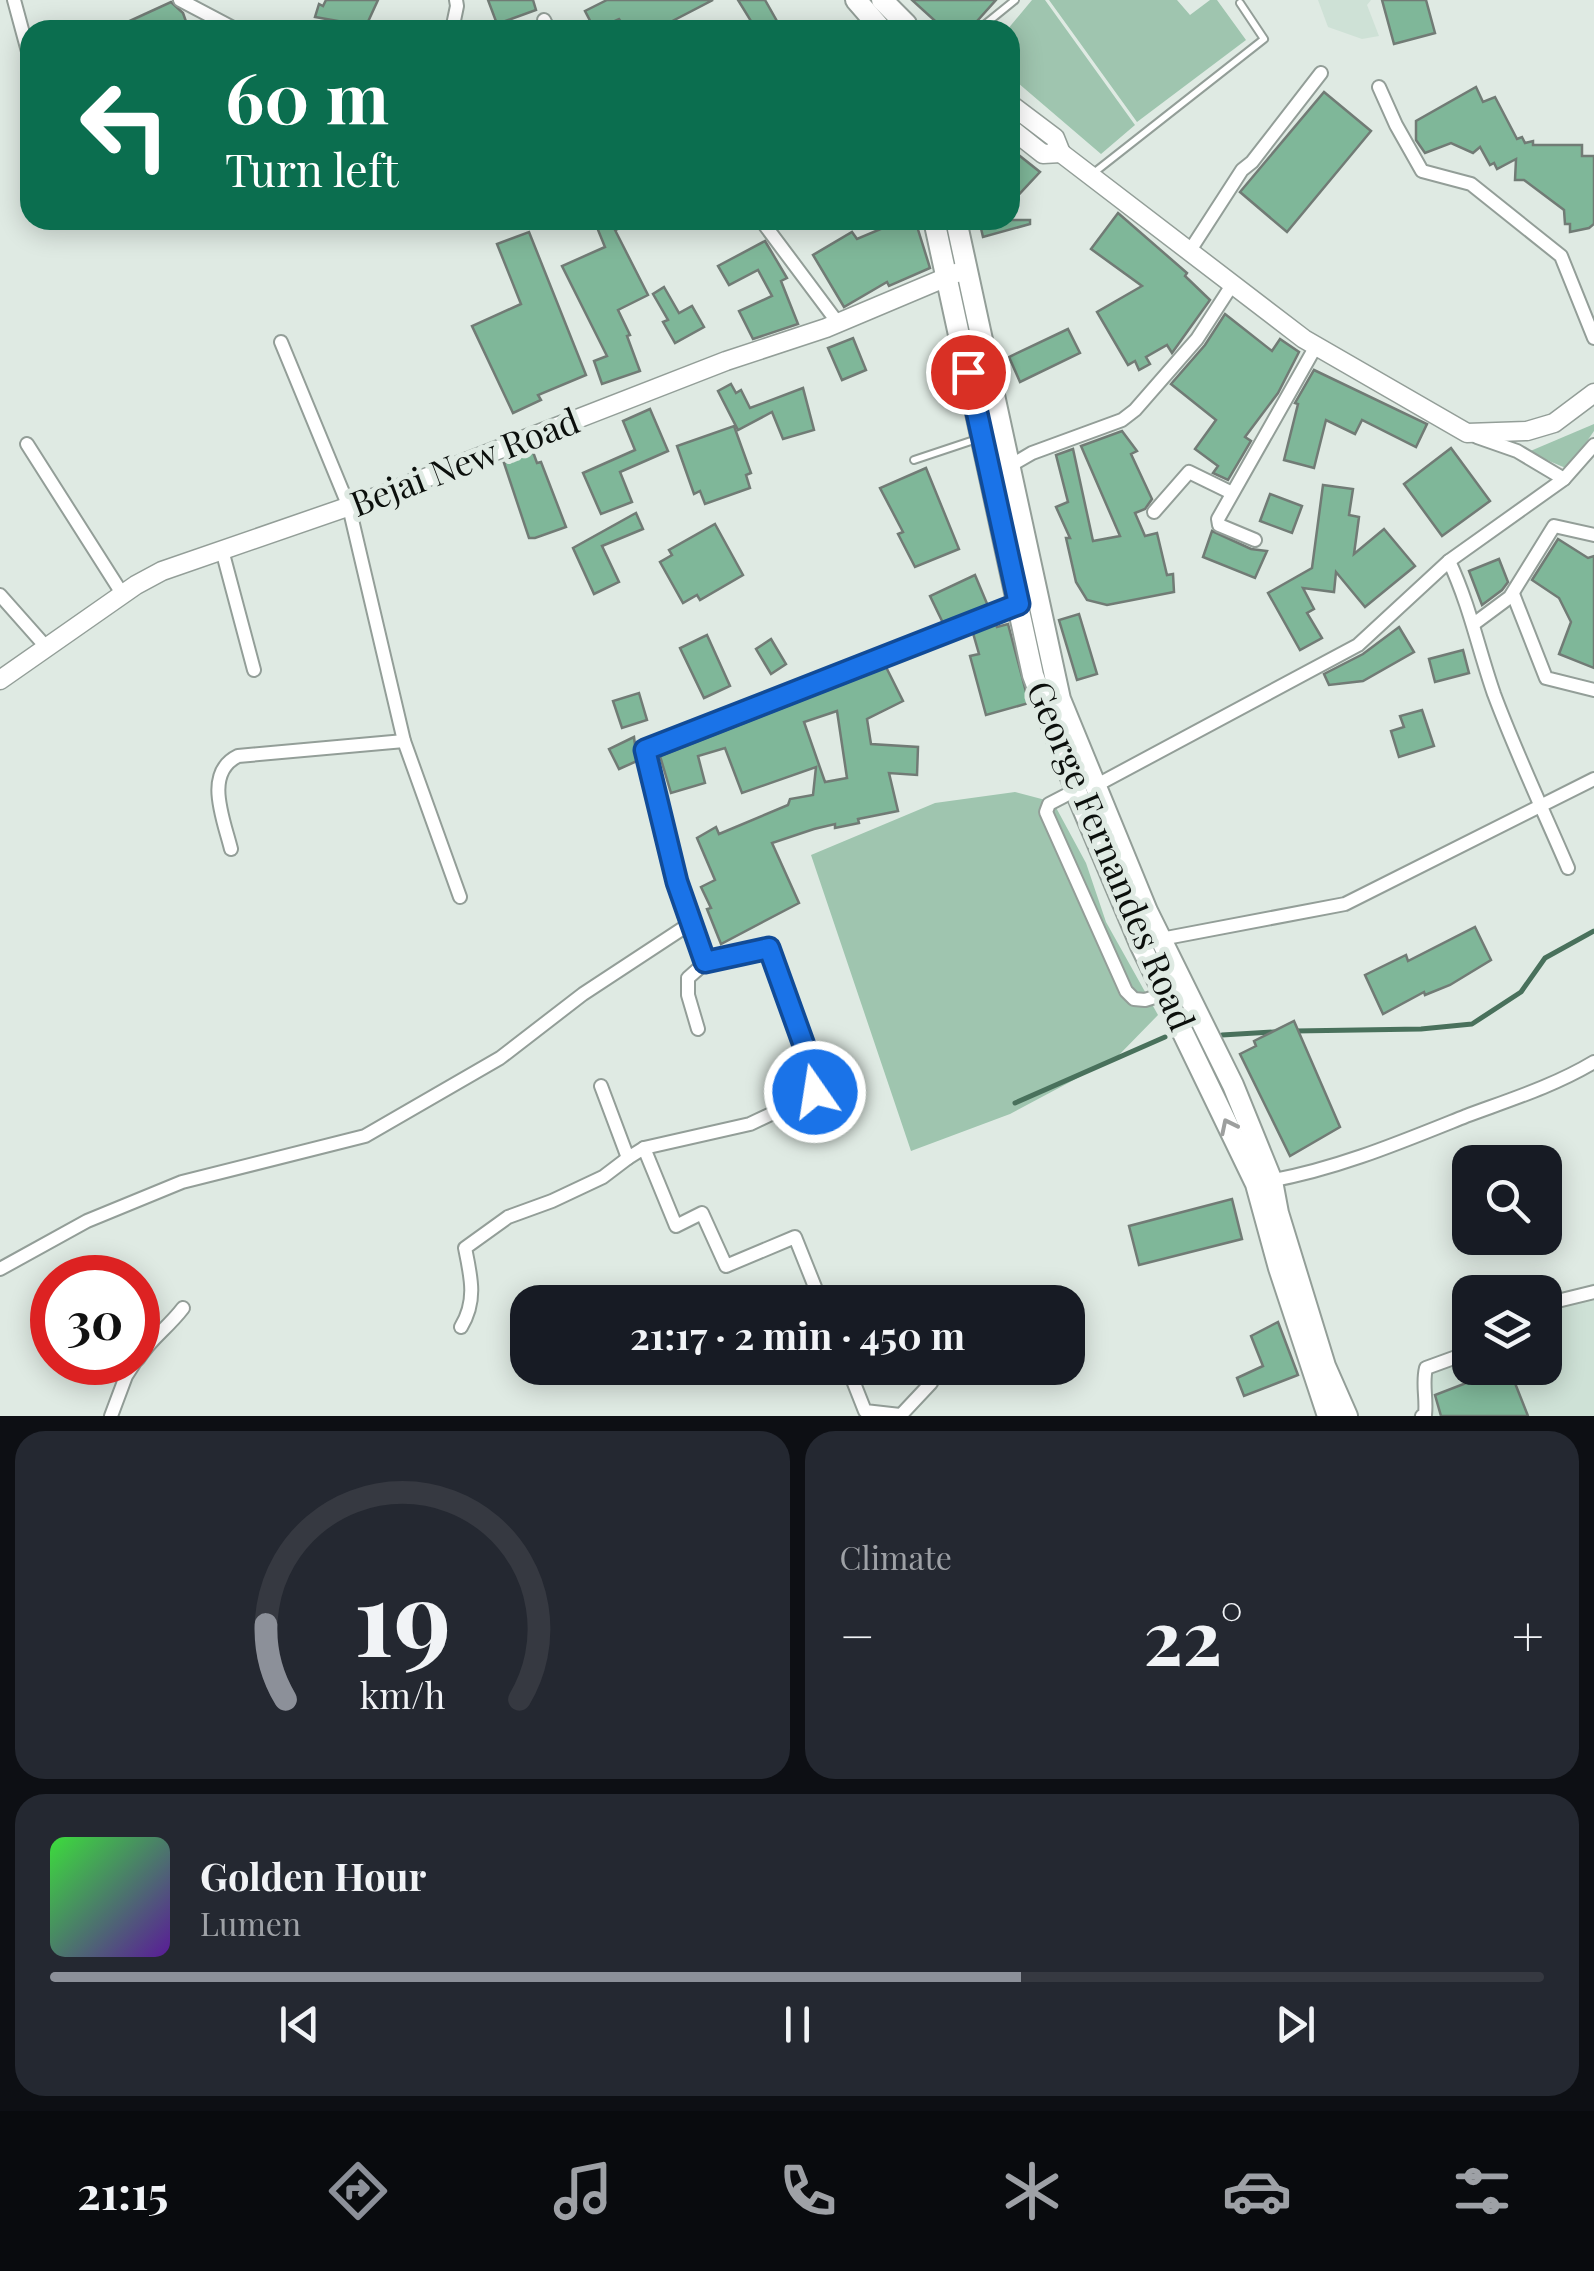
<!DOCTYPE html>
<html lang="en">
<head>
<meta charset="utf-8">
<style>
  body { margin:0; font-family:"Playfair Display",serif; background:#242831; color:#f1f3f6; height:100vh; display:flex; flex-direction:column; font-size:38px; white-space:nowrap }
  * { box-sizing:border-box; margin:0 }
  p { font-size:32px; color:#9ea1a6 }
  .icon { flex:none; width:55px; height:55px; fill:none; stroke:currentColor; stroke-width:2; stroke-linecap:round; stroke-linejoin:round }
  .map { position:relative; height:1416px; overflow:hidden }
  .panel { display:flex; flex-direction:column; gap:15px; padding:15px; background:#0d0f14; flex:1 }
  .panel>* { flex:none }
  .banner { position:absolute; left:20px; top:20px; width:1000px; height:210px; border-radius:30px; box-shadow:0 5px 25px #0003; background:#0b6e4f; color:#fff; overflow:hidden }
  .controls { position:absolute; left:1452px; top:1145px; display:grid; gap:20px }
  .controls a { display:grid; place-items:center; width:110px; height:110px; border-radius:20px; background:#171b24; box-shadow:0 5px 25px #0003; font-size:50px }
  .speed { position:absolute; left:30px; top:1255px; display:flex; gap:20px; font-size:50px; font-weight:700; text-align:center }
  .speed>* { display:grid; place-content:center; width:130px; height:130px; border-radius:50%; background:#171b24; box-shadow:0 5px 25px #0003; line-height:1 }
  .speed .limit { border:15px solid #d22; background:#fff; color:#111 }
  .pin { position:absolute; display:grid; place-items:center; width:85px; height:85px; color:#fff; margin:-42px; border:5px solid #fff; border-radius:50%; box-shadow:0 2px 10px #0007 }
  .me { position:absolute; width:110px; margin:-55px; rotate:347deg; stroke-linejoin:round; filter:drop-shadow(0 0 8px #0008) }
  .turn { display:flex; align-items:center; gap:35px; height:210px; padding:0 40px; font-size:45px }
  .turn .icon { width:130px; height:130px; stroke-width:2.5 }
  .turn b { display:block; font-size:70px; line-height:85px }
  .big { font-size:75px; font-weight:700; line-height:1.1 }
  .panel .widget { flex:1; display:flex; flex-direction:column; justify-content:center; gap:15px; min-width:0; padding:0 35px; border-radius:30px; background:#242831 }
  .panel .dial { align-items:center; gap:0 }
  .dial svg { height:260px; overflow:visible; fill:none; stroke:#363941; stroke-width:7; stroke-linecap:round; text-anchor:middle }
  .dial text { fill:#f1f3f6; stroke:none }
  .song { display:flex; align-items:center; gap:30px }
  .cover { width:120px; height:120px; border-radius:15px; background:linear-gradient(135deg,hsl(120 70% 55%),hsl(270 70% 35%)) }
  .played { height:10px; border-radius:5px; background:linear-gradient(90deg,#8c9099 65%,#363941 65%) }
  .keys { display:flex; justify-content:space-around; direction:ltr }
  .heat { display:flex; justify-content:space-between; align-items:center; font-size:55px; direction:ltr }
  .panel .tiles { flex:1; display:grid; gap:15px; grid-template-columns:1fr 1fr }
  .widget:last-child { grid-column:span 2 }
  .trip { position:absolute; left:510px; top:1285px; width:575px; height:100px; border-radius:30px; background:#171b24; box-shadow:0 5px 25px #0003; font-weight:700; line-height:100px; text-align:center }
  .menu { display:flex; height:160px; justify-content:space-around; align-items:center; background:#090b0e; color:#9ea1a6 }
  .menu .icon { width:70px; height:70px }
  .menu .selected { color:#8c9099 }
  .menu b { font-size:45px; color:#f1f3f6 }
  .map>svg:first-child { display:block }
</style>
</head>
<body>
<div class="map">
<svg width="1594" height="1416" viewBox="0 0 1594 1416">
  <rect width="100%" height="100%" fill="#dfeae3"/>
  <g fill="#cee1d6">
    <polygon points="1318,0 1371,0 1367,5 1379,36 1362,39 1328,27"/>
    <polygon points="1594,1283 1594,1416 1412,1416 1430,1408 1433,1395 1424,1368 1470,1349 1470,1368 1545,1368 1545,1303"/>
  </g>
  <g fill="#9fc5af">
    <polygon points="1032,0 1045,0 1135,125 1101,154 1010,76 1010,30 1007,30"/>
    <polygon points="1049,0 1177,0 1190,15 1210,0 1217,0 1246,40 1137,122"/>
    <polygon points="1594,424 1594,431 1568,469 1528,452"/>
    <polygon points="1015,792 1053,802 1086,863 1106,922 1158,1015 1117,1057 1010,1114 911,1151 811,855 935,803"/>
  </g>
  <g fill="none" stroke-linecap="round" stroke-linejoin="round">
    <g stroke="#49715c" stroke-width="5">
      <polyline points="1295,1031 1421,1029 1472,1024 1521,992 1545,958 1594,931"/>
      <polyline points="1222,1035 1274,1032"/>
      <polyline points="1015,1103 1165,1037"/>
    </g>
  </g>
  <g fill="#7fb799" stroke="#717b75" stroke-width="2.5" fill-rule="evenodd">
    <polygon points="326,0 378,0 366,26 315,17 319,4 323,6"/>
    <polygon points="488,0 533,0 536,10 497,24"/>
    <polygon points="607,0 713,0 655,30 627,30 619,19 595,30 585,11"/>
    <polygon points="738,0 765,0 782,30 736,30 751,21"/>
    <polygon points="912,0 996,0 969,30 945,30"/>
    <polygon points="1382,0 1426,0 1435,33 1394,44"/>
    <polygon points="171,2 183,13 189,30 110,30"/>
    <polygon points="1476,87 1483,102 1495,97 1517,139 1522,137 1525,143 1533,141 1533,145 1582,145 1582,156 1594,156 1594,224 1589,228 1570,232 1570,224 1565,224 1564,210 1524,180 1515,180 1516,159 1497,169 1494,163 1490,165 1480,147 1473,153 1451,143 1425,153 1416,140 1416,121"/>
    <polygon points="1324,92 1371,131 1287,232 1240,192"/>
    <polygon points="1010,148 1040,172 1010,204"/>
    <polygon points="1118,213 1187,273 1185,276 1210,300 1172,353 1167,345 1146,357 1150,364 1139,370 1135,361 1128,365 1097,312 1142,286 1091,249"/>
    <polygon points="594,220 639,220 615,230 648,295 618,310 630,335 627,336 640,371 602,384 594,361 607,356 562,266 605,247"/>
    <polygon points="902,220 915,220 930,268 889,286 887,282 844,307 813,255 852,232 857,239"/>
    <polygon points="979,220 1030,220 1030,224 983,237"/>
    <polygon points="529,232 586,375 538,395 541,400 513,413 472,326 521,304 497,244"/>
    <polygon points="765,241 787,278 781,281 798,324 753,339 739,311 772,296 758,270 729,285 718,266"/>
    <polygon points="664,287 679,313 692,306 704,327 675,343 663,322 668,320 653,294"/>
    <polygon points="1225,314 1272,351 1280,339 1299,352 1278,393 1245,437 1251,441 1228,480 1213,473 1218,466 1195,449 1216,420 1171,384 1205,345"/>
    <polygon points="1068,329 1080,353 1020,382 1009,357"/>
    <polygon points="853,338 866,370 842,380 828,348"/>
    <polygon points="1314,370 1427,424 1416,447 1362,420 1355,434 1326,420 1314,468 1284,460 1298,404 1295,403"/>
    <polygon points="731,384 736,393 741,390 750,408 803,388 814,430 783,439 772,412 738,430 718,391"/>
    <polygon points="650,409 668,451 620,472 632,502 601,514 583,473 635,450 623,421"/>
    <polygon points="734,426 751,473 746,475 750,488 705,504 700,491 694,494 677,446"/>
    <polygon points="1122,431 1137,451 1131,454 1152,499 1145,509 1135,513 1145,536 1157,533 1167,575 1173,574 1174,592 1107,605 1087,600 1076,582 1066,538 1070,538 1056,507 1068,502 1056,455 1073,449 1093,541 1120,536 1081,446"/>
    <polygon points="1451,448 1490,501 1442,536 1404,484"/>
    <polygon points="533,452 537,463 541,462 566,527 535,538 529,538 504,463"/>
    <polygon points="926,468 959,549 915,567 898,534 903,532 880,488"/>
    <polygon points="1323,485 1353,489 1349,515 1359,517 1354,554 1384,529 1415,566 1365,607 1336,572 1334,592 1303,588 1314,609 1307,613 1322,638 1300,650 1268,593 1312,568"/>
    <polygon points="1270,494 1302,506 1292,533 1260,521"/>
    <polygon points="636,513 643,529 602,546 619,582 594,594 573,548"/>
    <polygon points="715,524 743,575 700,600 697,595 683,603 660,562 672,555 669,550"/>
    <polygon points="1212,531 1251,549 1267,551 1255,578 1203,557"/>
    <polygon points="1558,539 1588,558 1594,556 1594,668 1559,654 1571,622 1559,598 1532,580"/>
    <polygon points="1499,559 1508,582 1502,590 1482,605 1469,571"/>
    <polygon points="975,575 988,606 943,623 930,596"/>
    <polygon points="1079,614 1097,674 1077,680 1059,620"/>
    <polygon points="996,624 997,627 1008,624 1029,703 986,715 970,656 979,654 973,633"/>
    <polygon points="1399,627 1414,652 1363,681 1329,685 1324,674 1363,654"/>
    <polygon points="707,635 730,686 704,698 680,648"/>
    <polygon points="771,639 786,664 771,674 756,649"/>
    <polygon points="1463,650 1469,673 1435,682 1429,659"/>
    <path d="M886 667 903 701 867 719 871 744 918 747 917 775 889 773 898 811 858 819 859 823 835 828V824L814 829 772 843 799 903 721 944 707 909 711 908 701 887 715 880 697 838 716 827 719 834 788 805 790 799 813 795 816 767 742 793 725 748 698 756 705 783 671 793 660 756ZM837 711 847 778 825 782 804 722Z"/>
    <polygon points="639,693 647,720 622,728 613,701"/>
    <polygon points="1422,710 1434,746 1399,757 1391,731 1404,727 1400,716"/>
    <polygon points="634,737 637,761 619,769 609,749"/>
    <polygon points="1475,927 1491,960 1450,985 1425,995 1424,992 1383,1014 1365,975 1406,955 1408,961"/>
    <polygon points="1294,1021 1340,1127 1290,1156 1240,1054 1256,1046 1254,1041"/>
    <polygon points="1232,1199 1242,1239 1139,1265 1129,1226"/>
    <polygon points="1278,1322 1298,1375 1244,1396 1237,1378 1263,1366 1251,1336"/>
    <polygon points="1505,1368 1509,1368 1528,1416 1441,1416 1435,1395"/>
  </g>
  <g fill="none" stroke-linecap="round" stroke-linejoin="round">
    <defs>
      <g id="lane">
        <polyline points="978,30 1015,0"/>
        <polyline points="1091,175 1264,39 1240,3"/>
        <polyline points="914,460 977,439"/>
      </g>
      <g id="street">
        <polyline points="14,0 30,59"/>
        <polyline points="180,0 237,30"/>
        <polyline points="544,20 549,30"/>
        <polyline points="452,30 457,6 456,0"/>
        <polyline points="1379,87 1396,125 1422,171 1471,184 1561,256 1594,338"/>
        <polyline points="761,220 838,323"/>
        <polyline points="1189,252 1242,170 1252,162 1321,73"/>
        <polyline points="281,342 349,507 404,741 460,897"/>
        <polyline points="1477,437 1517,451 1564,479"/>
        <polyline points="27,444 123,595"/>
        <polyline points="1008,467 1032,453 1122,420 1135,410 1197,339 1232,285"/>
        <polyline points="1154,512 1189,472 1232,493"/>
        <polyline points="1255,540 1219,525 1218,519 1316,346"/>
        <polyline points="222,550 254,670"/>
        <path d="M1449 561C1470 606 1478 648 1494 694 1516 753 1543 810 1568 868"/>
        <polyline points="1513,594 1546,678 1594,690"/>
        <polyline points="0,595 47,648"/>
        <polyline points="1475,623 1510,597 1554,526 1594,535"/>
        <polyline points="1095,786 1358,645 1449,561 1564,479 1594,445"/>
        <polyline points="1076,790 1049,804 1046,812 1126,991 1134,999 1145,1000 1164,994"/>
        <path d="M231 849C224 820 203 773 238 756L404 741"/>
        <polyline points="1161,939 1345,904 1594,779"/>
        <polyline points="705,963 677,883 645,751 1019,604"/>
        <polyline points="601,1086 628,1158 644,1148 750,1124 815,1093 810,1062 769,948 705,963 688,978 688,995 698,1029"/>
        <polyline points="644,1148 676,1226 702,1213 726,1266 795,1237 821,1302"/>
        <path d="M1269 1181C1337 1169 1401 1142 1466 1116 1509 1100 1554 1086 1594 1062"/>
        <polyline points="0,1269 87,1221 182,1182 365,1136 500,1058 583,994 691,923"/>
        <polyline points="1545,1304 1594,1292"/>
        <path d="M461 1327C477 1301 471 1277 465 1248L508 1217 552 1201 603 1177 628 1158"/>
        <path d="M138 1359C152 1337 167 1329 183 1308"/>
        <polyline points="848,1368 865,1411 900,1415"/>
        <polyline points="111,1416 126,1376 135,1362"/>
        <polyline points="900,1416 931,1383 925,1368"/>
        <path d="M1422 1416 1425 1415C1427 1398 1422 1384 1426 1368L1470 1352"/>
      </g>
      <g id="secondary">
        <polyline points="1010,104 1055,138 1061,153 1043,154 1010,128"/>
        <polyline points="1061,153 1304,339 1467,433 1527,431 1554,423 1594,393"/>
        <polyline points="0,680 136,585 162,571 379,496 726,361 826,328 966,269"/>
      </g>
      <g id="primary">
        <polyline points="856,0 882,30"/>
        <polyline points="882,0 906,24 908,30"/>
        <polyline points="934,220 1033,675 1079,799 1141,946 1256,1184 1279,1268 1328,1416"/>
        <polyline points="956,220 1060,699 1147,911 1233,1085 1272,1181 1278,1213 1325,1366 1347,1416"/>
      </g>
    </defs>
    <use href="#lane" stroke="#939e98" stroke-width="10"/>
    <use href="#street" stroke="#939e98" stroke-width="16"/>
    <use href="#secondary" stroke="#939e98" stroke-width="21"/>
    <use href="#primary" stroke="#939e98" stroke-width="24"/>
    <use href="#lane" stroke="#fff" stroke-width="6"/>
    <use href="#street" stroke="#fff" stroke-width="12"/>
    <use href="#secondary" stroke="#fff" stroke-width="18"/>
    <use href="#primary" stroke="#fff" stroke-width="20"/>
  </g>
  <defs><path id="oneway-chevron" d="M-2-3.5L2.5 0L-2 3.5" fill="none" stroke-width="1.6" stroke-linecap="round" stroke-linejoin="round" transform="scale(2.5)"/></defs>
  <use stroke="#9d9f9e" href="#oneway-chevron" transform="translate(1228 1126) rotate(-116)"/>
  <g fill="none" stroke-linecap="round" stroke-linejoin="round">
    <defs>
      <polyline id="route" points="815,1092 810,1062 769,948 705,962 677,882 645,750 1019,604 968,372"/>
    </defs>
    <use href="#route" stroke="#114b97" stroke-width="25"/>
    <use href="#route" stroke="#1a73e8" stroke-width="18"/>
  </g>
  <g text-anchor="middle" stroke-width="10" stroke-linejoin="round" paint-order="stroke">
    <g font-size="35" fill="#0b0f0c" stroke="#dfeae3">
      <text transform="translate(465 463) rotate(-21)" y="12">Bejai New Road</text>
      <text transform="translate(1110 856) rotate(67)" y="12">George Fernandes Road</text>
    </g>
  </g>
</svg>
<div class="controls">
<a><svg class="icon" aria-label="search" viewBox="0 0 24 24"><circle cx="10" cy="10" r="6"/><path d="M15 15l6 6"/></svg></a>
<a><svg class="icon" aria-label="layers" viewBox="0 0 24 24"><path d="M12 4l9 5-9 5-9-5zM3 14l9 5 9-5"/></svg></a>
</div>
<div class="speed"><div class="limit">30</div></div>
<div class="pin" style="left:968px;top:372px;background:#d93025"><svg class="icon" aria-label="arrive" viewBox="0 0 24 24"><path d="M6 21V4h12l-3 4 3 4H6"/></svg></div>
<svg class="me" style="left:815px;top:1092px" viewBox="-20 -20 40 40"><circle r="17" fill="#1a73e8" stroke="#fff" stroke-width="3"/><path d="M0-11L8 9 0 5-8 9z" fill="#fff"/></svg>
<div class="trip">21:17 · 2 min · 450 m</div>
<div class="banner">
<div class="turn"><svg class="icon" aria-label="left" viewBox="0 0 24 24"><path d="M17 20v-9H6M10 6l-5 5 5 5"/></svg><div><b>60 m</b>Turn left</div></div>
</div>
</div>
<section class="panel">
<div class="tiles">
<div class="widget dial"><svg viewBox="0 0 100 80">
<path d="M14 69A42 42 0 1 1 86 69"/>
<path d="M14 69A42 42 0 0 1 8 46" stroke="#8c9099"/>
<text x="50" y="56" font-size="32" font-weight="700">19</text>
<text x="50" y="72" font-size="11">km/h</text>
</svg></div>
<div class="widget"><p>Climate</p>
<div class="heat"><a>−</a><b class="big">22°</b><a>+</a></div>
</div>
<div class="widget">
<div class="song"><i class="cover"></i><div><b>Golden Hour</b><p>Lumen</p></div></div>
<div class="played"></div>
<div class="keys"><svg class="icon" aria-label="previous" viewBox="0 0 24 24"><path d="M18 5L8 12l10 7zM5 5v14"/></svg><svg class="icon" aria-label="pause" viewBox="0 0 24 24"><path d="M8 5v14M16 5v14"/></svg><svg class="icon" aria-label="next" viewBox="0 0 24 24"><path d="M6 5l10 7-10 7zM19 5v14"/></svg></div>
</div>
</div>
</section>
<nav class="menu">
<b>21:15</b>
<svg class="icon selected" aria-label="directions" viewBox="0 0 24 24"><path d="M12 3l9 9-9 9-9-9zM9 14v-3h6M13 9l2 2-2 2"/></svg>
<svg class="icon" aria-label="music" viewBox="0 0 24 24"><path d="M9 18V5l10-2v13"/><circle cx="6" cy="18" r="3"/><circle cx="16" cy="16" r="3"/></svg>
<svg class="icon" aria-label="phone" viewBox="0 0 24 24"><path d="M5 4h4l2 5-3 2q2 4 5 5l2-3 5 2v4C11 20 4 13 5 4z"/></svg>
<svg class="icon" aria-label="climate" viewBox="0 0 24 24"><path d="M12 3v18M4 7l16 10M4 17L20 7"/></svg>
<svg class="icon" aria-label="car" viewBox="0 0 24 24"><path d="M5 17H2v-5l4-1 3-4h7l3 4 3 1v5h-3M9 17h6M6 11h13"/><circle cx="7" cy="17" r="2"/><circle cx="17" cy="17" r="2"/></svg>
<svg class="icon" aria-label="filters" viewBox="0 0 24 24"><path d="M4 7h16M4 17h16"/><circle cx="9" cy="7" r="2"/><circle cx="15" cy="17" r="2"/></svg>
</nav>
</body>
</html>
